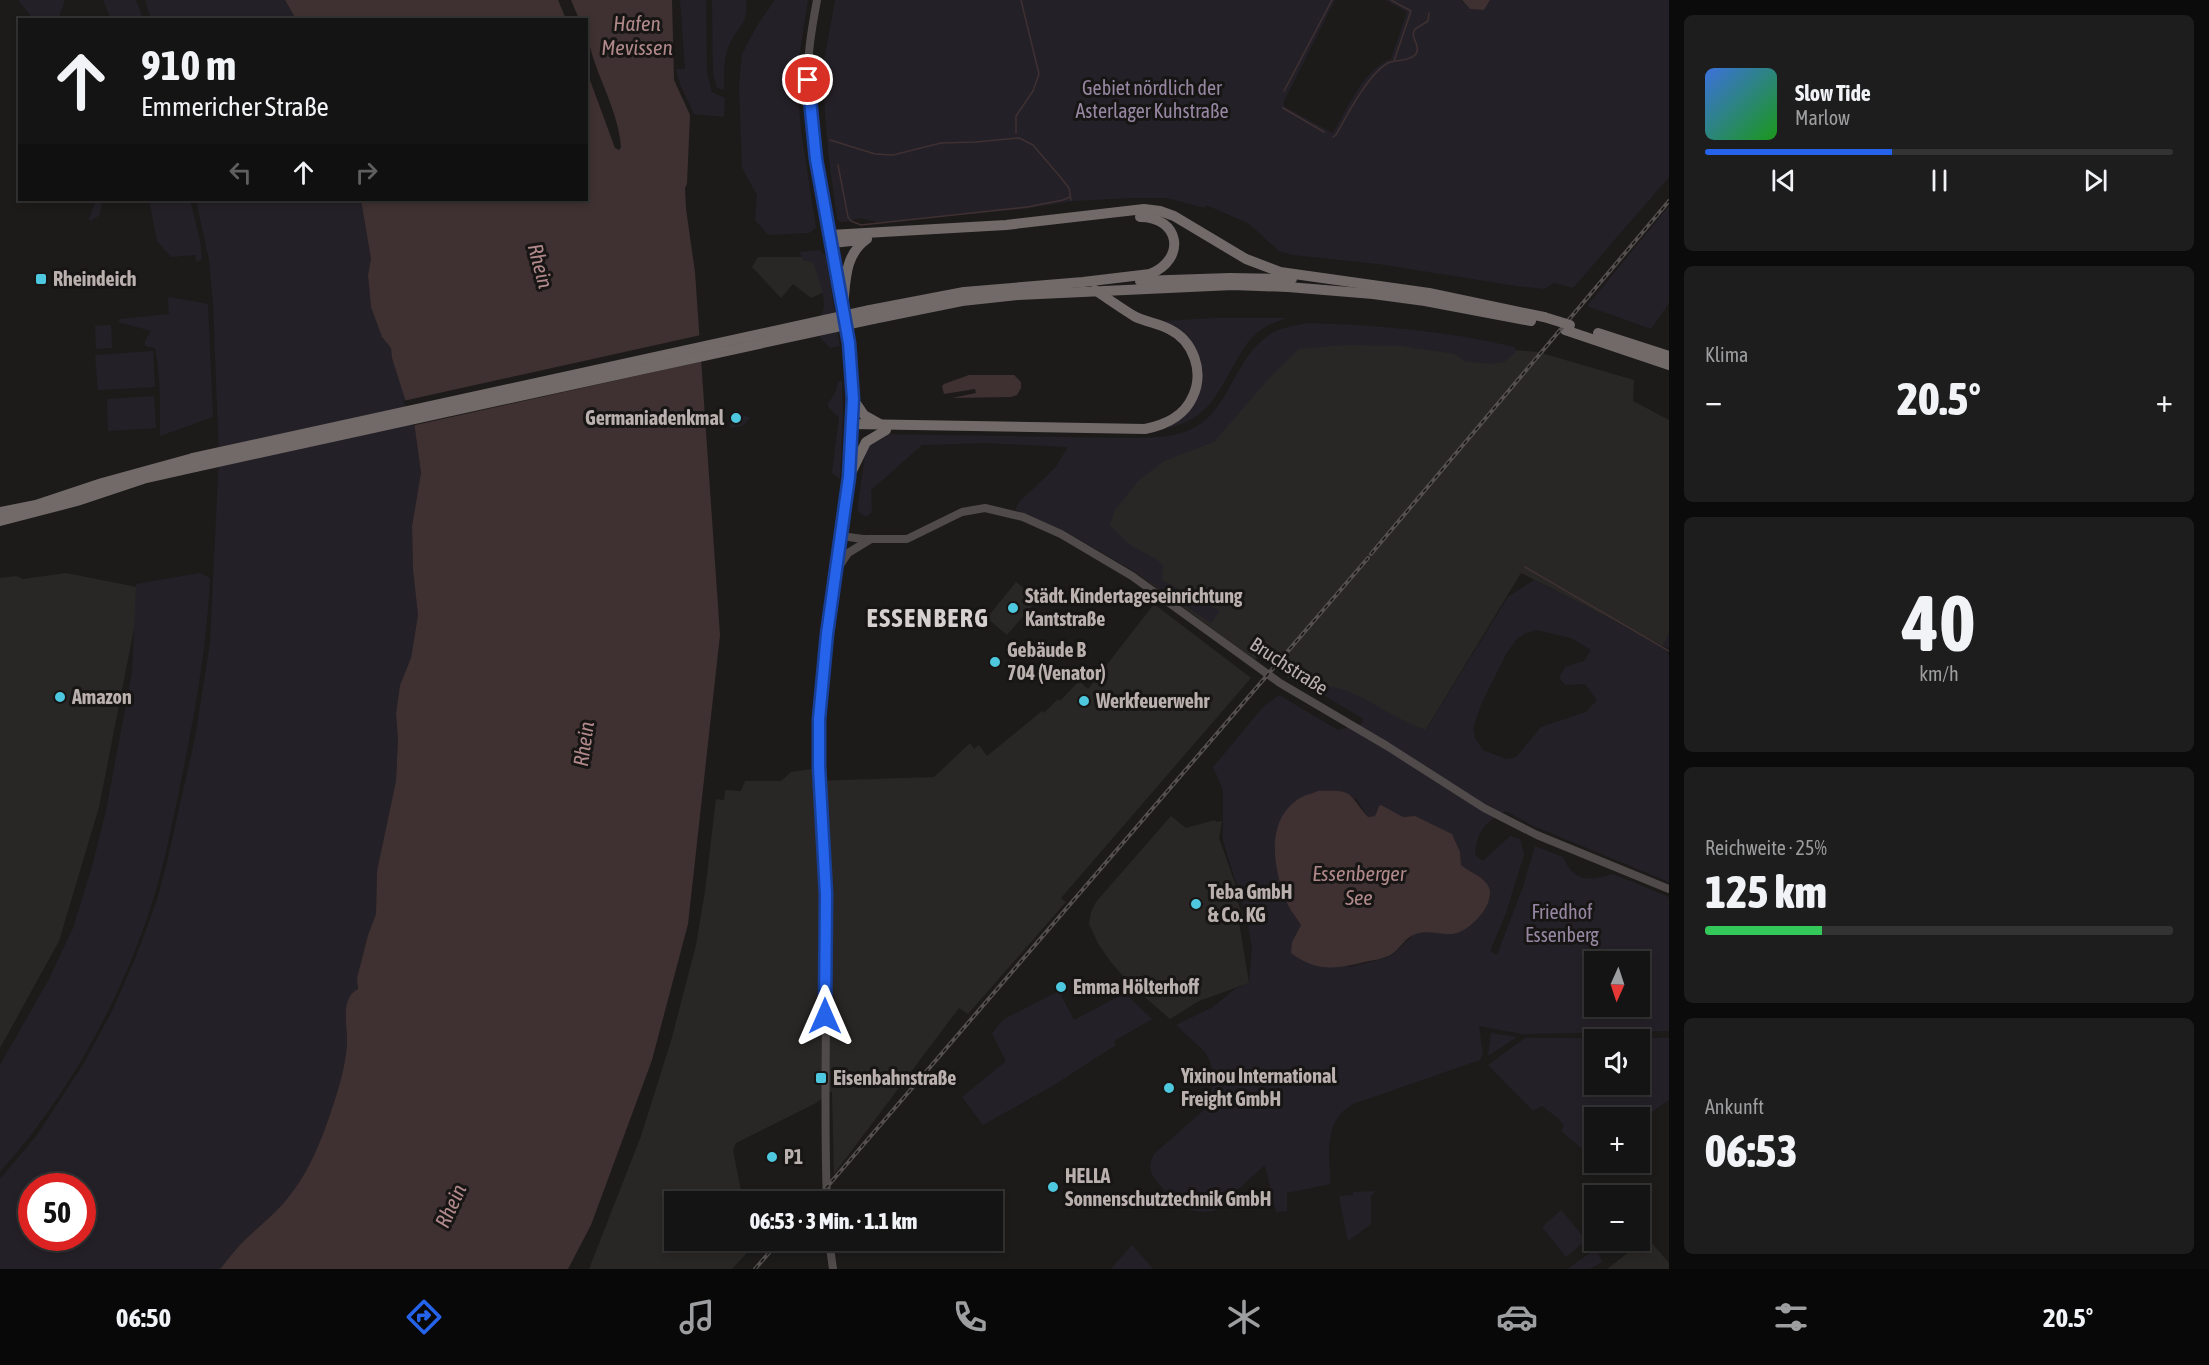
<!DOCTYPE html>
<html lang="de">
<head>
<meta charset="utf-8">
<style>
  body { margin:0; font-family:"Asap Condensed",sans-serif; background:#1e1d1d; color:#f1f3f6; height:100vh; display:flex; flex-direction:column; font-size:22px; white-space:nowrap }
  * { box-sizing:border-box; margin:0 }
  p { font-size:20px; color:#9d9ea0 }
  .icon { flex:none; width:33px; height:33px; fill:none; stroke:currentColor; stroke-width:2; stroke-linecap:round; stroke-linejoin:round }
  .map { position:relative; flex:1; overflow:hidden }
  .side { display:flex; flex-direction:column; gap:15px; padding:15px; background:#0c0b0b; width:540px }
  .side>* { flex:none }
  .hud { position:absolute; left:18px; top:18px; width:570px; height:183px; border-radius:0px; box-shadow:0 3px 9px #0003,0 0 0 2px #343334; background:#151414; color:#f1f3f6; overflow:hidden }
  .needle { width:39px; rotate:183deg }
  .tools { position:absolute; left:1584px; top:951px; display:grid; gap:12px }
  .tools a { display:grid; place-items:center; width:66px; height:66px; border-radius:0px; background:#151414; box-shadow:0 3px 9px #0003,0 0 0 2px #343334; font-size:30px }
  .speed { position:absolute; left:18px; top:1173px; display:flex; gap:12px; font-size:30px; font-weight:700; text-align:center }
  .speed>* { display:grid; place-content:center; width:78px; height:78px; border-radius:50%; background:#151414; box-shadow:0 3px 9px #0003,0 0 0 2px #343334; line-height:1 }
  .speed .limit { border:9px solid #d22; background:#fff; color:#111 }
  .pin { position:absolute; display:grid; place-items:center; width:51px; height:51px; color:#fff; margin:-26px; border:3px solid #fff; border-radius:50%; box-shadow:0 2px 6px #0007 }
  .me { position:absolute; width:66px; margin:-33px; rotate:0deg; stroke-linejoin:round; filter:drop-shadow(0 0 4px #0008) }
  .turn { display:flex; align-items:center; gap:21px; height:126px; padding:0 24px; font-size:27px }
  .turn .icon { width:78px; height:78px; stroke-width:2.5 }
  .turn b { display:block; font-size:42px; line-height:51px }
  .lanes { display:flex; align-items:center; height:57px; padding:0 24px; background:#0003; justify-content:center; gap:30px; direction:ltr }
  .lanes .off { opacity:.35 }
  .big { font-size:45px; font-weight:800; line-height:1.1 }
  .side .card { flex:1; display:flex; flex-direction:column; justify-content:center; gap:9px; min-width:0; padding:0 21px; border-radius:9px; background:#1e1d1d }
  .side .dial { align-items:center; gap:0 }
  .dial b { font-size:78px; line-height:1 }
  .song { display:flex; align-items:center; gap:18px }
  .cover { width:72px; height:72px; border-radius:9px; background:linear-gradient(135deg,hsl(220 70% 55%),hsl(120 70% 35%)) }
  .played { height:6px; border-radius:3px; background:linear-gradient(90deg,#2563eb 40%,#343334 40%) }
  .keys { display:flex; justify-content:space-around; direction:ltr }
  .heat { display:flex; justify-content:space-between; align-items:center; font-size:33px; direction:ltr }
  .charge { height:9px; border-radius:4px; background:linear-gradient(90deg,#34c759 25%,#343334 0) }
  .trip { position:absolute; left:664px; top:1191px; width:339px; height:60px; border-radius:0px; background:#151414; box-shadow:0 3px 9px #0003,0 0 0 2px #343334; font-weight:800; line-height:60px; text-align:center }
  .dock { display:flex; height:96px; justify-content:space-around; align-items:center; background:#080808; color:#9d9ea0 }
  .dock .icon { width:42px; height:42px }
  .dock .selected { color:#2563eb }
  .dock b { font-size:27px; color:#f1f3f6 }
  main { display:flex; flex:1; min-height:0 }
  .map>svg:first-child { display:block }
</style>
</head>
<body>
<main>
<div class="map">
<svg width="1669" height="1269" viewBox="0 0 1669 1269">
  <rect width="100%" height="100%" fill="#1c1b1a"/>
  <g fill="#292726">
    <polygon points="758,257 816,257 825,292 811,298 793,284 781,298 752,267"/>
    <polygon points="1345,335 1538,352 1634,380 1633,401 1669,420 1669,634 1663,646 1521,573 1419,741 1309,677 1302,686 1287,677 1293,667 1266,649 1255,660 1135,572 1076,535 1148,448 1192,438 1224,411 1261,356"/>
    <polygon points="66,573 142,588 99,807 59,941 0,1048 0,578 16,576 23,579"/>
    <polygon points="1016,582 1038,599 1007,635 987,618"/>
    <polygon points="1154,604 1251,678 1061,898 1066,902 968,1014 959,1008 834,1174 832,1091 816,1103 736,1143 733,1150 743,1201 675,1202 675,1240 753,1241 755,1244 732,1269 589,1269 641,1136 671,1041 696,945 705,891 716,799 724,800 725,790 741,791 745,781 781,781 791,772 812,769 814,781 934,777 970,743 974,749 979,745 987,756 1042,711 1044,713 1058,699 1060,701 1079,681 1088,689"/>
    <polygon points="1171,816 1186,828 1215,820 1216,822 1222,821 1219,838 1236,886 1232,888 1245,920 1239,922 1249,983 1199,1001 1170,1019 1131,985 1110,961 1099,945 1089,924 1091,912 1096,902"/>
    <polygon points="1646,1239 1650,1241 1669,1263 1669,1269 1607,1269"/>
  </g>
  <g fill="#242027" fill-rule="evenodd">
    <polygon points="18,0 65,0 58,19 34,20"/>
    <polygon points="103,0 136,0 143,19 111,19"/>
    <polygon points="145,0 285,0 296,19 151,19"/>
    <polygon points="680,0 706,0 707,73 712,92 725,98 724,117 694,114 680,84 676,69 685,69"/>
    <path d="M712 0H746C748 25 740 23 730 43 723 57 724 75 724 90L717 88 713 74Z"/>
    <polygon points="775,0 808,0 796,76 801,130 816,228 809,233 768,235 755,220 757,195 742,168 739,86 742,54 758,24"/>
    <path d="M835 0H1335L1283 103 1285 107 1333 133C1347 110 1364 68 1391 59L1407 12 1385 0H1461L1470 9 1484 10 1490 0H1669V177L1573 288 1554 283 1544 289 1517 286 1378 264 1293 255 1279 251 1248 223 1206 205 1204 208 1167 198H1130L1074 201 1024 209 896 221 876 222 860 218 846 222H840L837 219 828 152 822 72Z"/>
    <polygon points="149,200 190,200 200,240 202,259 196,262 196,255 171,257 157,241"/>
    <path d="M196 200H361L371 259 368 275 371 307 382 337 391 348 392 358 413 414 421 473 412 526 413 570 418 615 411 658 400 685 396 714 398 739 396 781 377 871 376 914 368 935 357 978 358 990C339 1005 348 1023 347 1044 346 1061 342 1078 337 1093 324 1134 310 1175 280 1207 270 1218 257 1227 247 1238 237 1247 228 1259 220 1269H0V1179L37 1135 84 1063 112 1011 135 959 157 900 167 862 195 738 210 643 219 456 213 303 209 260ZM32 1186H82V1238H32Z"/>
    <polygon points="100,201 102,204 99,216 90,221 89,219 95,203"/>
    <polygon points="1669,206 1669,303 1651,329 1587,306"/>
    <path d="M819 250 826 256 840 346 830 348 810 326C815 322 821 318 823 311 827 300 817 273 813 262L804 261 799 252Z"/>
    <path d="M168 297 204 303 208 305 213 417 160 436C160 406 161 377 155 348L145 346V341L151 331 118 322 120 319 169 314Z"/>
    <path d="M1214 318H1287C1275 322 1263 326 1254 336 1246 343 1241 353 1235 363 1213 401 1206 422 1158 430L1183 415 1198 362 1164 321Z"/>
    <path d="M1308 323C1378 325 1447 331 1515 347V353L1504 362 1493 364 1464 361 1455 354 1448 353 1401 346 1346 345 1299 349 1271 376 1214 442 1164 461 1138 481 1115 510 1110 525 1130 545 1156 559 1163 565 1162 580 1220 611 1211 623 1132 570 1063 530 1016 510 1017 505 1021 500 1055 468 1068 447 984 443 922 445 871 490 872 512 866 517 857 511 865 455 868 444 882 434 1133 438C1151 437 1170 438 1187 431 1228 416 1232 363 1265 338 1277 328 1293 326 1308 323Z"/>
    <polygon points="111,325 112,348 96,349 95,326"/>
    <polygon points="153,351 155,387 98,390 95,355"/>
    <polygon points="842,381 843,416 840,479 832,473 839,417 829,408 828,404 836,391 838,382"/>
    <polygon points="154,396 156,428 108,431 107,399"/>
    <polygon points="740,414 750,418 742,426 730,428 731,417"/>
    <path d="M200 573 210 578C207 643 196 707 183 771 174 814 166 858 153 900 122 998 69 1095 0 1172V1065L48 981 73 928 92 867 106 811 132 672 136 584Z"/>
    <path d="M1534 580 1663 646 1669 634V648L1664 647 1669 655V882L1531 825 1506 811C1485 822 1477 830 1475 855L1483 861 1510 836 1520 839 1524 855 1506 913 1490 951 1497 955 1524 884 1535 846 1563 857C1574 883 1590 881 1613 874L1669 897V1031L1522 1034 1479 1026 1483 1055 1480 1060 1353 1104C1322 1122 1330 1154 1330 1184L1287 1193V1211L1276 1212 1265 1165 1214 1211C1205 1213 1191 1211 1182 1207 1176 1204 1153 1179 1151 1172 1149 1165 1151 1160 1154 1154L1205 1109 1213 1086 1211 1064 1206 1053 1176 1025 1213 1007 1235 989 1249 983 1252 948 1247 918 1223 841V790L1213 767 1263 707 1279 695 1338 730 1363 723 1362 718 1311 688 1315 685C1347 684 1373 705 1401 719 1409 724 1418 727 1426 730L1508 597ZM1536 630 1571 638 1591 650 1584 661 1565 667 1559 678 1565 685 1585 684 1597 700 1586 712 1541 727 1516 757 1506 759 1483 750 1475 738 1473 728 1482 702 1506 654 1516 640 1524 634ZM1356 798 1368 817 1375 816 1377 809 1403 817 1415 816 1460 852 1461 865 1470 874 1483 879 1491 897 1480 916 1455 934 1427 931 1413 935 1394 953 1386 958 1349 967 1292 942 1301 925 1288 906 1282 884ZM1594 962H1640V1006H1594Z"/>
    <polygon points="1059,991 1074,1020 1125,993 1152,1019 1114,1041 1116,1045 1054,1085 983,1125 962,1097 1006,1061 992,1033 1004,1019"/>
    <polygon points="1491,1033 1517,1037 1488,1056"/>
    <path d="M1525 1038H1669V1100L1640 1120V1118H1594V1150L1588 1154 1561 1131 1564 1126 1559 1119 1542 1106 1533 1111 1488 1065ZM1594 1040H1640V1084H1594Z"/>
    <polygon points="1376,1191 1371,1196 1371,1224 1348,1241 1339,1196 1353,1195 1353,1192"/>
    <polygon points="1561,1210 1586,1240 1566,1257 1542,1227"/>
    <polygon points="1132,1245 1153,1269 1111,1269"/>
    <polygon points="1596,1249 1602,1262 1590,1269 1567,1269"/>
  </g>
  <g fill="#3f3132">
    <polygon points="285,0 558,0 566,19 296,19"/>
    <path d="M571 0H672L674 80 690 115 687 184 685 188 686 209 695 272 720 635 688 924 652 1060 591 1225 568 1269H220C228 1259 237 1247 247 1238 258 1227 270 1218 280 1207 310 1175 324 1134 337 1093 342 1077 346 1060 347 1044 348 1027 339 999 358 989L357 978 368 935 376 914 377 871 396 781 398 739 396 714 400 685 411 658 418 615 413 570 412 526 421 473 413 414 405 399 392 358 391 348 382 337 371 307 368 275 371 259 361 200H586L587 72 615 148 619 150 621 147C618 103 587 64 586 20L579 19Z"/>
    <polygon points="1462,0 1490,0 1484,10 1470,9"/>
    <polygon points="969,375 1014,375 1021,382 1021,388 1017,395 1011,397 952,398 976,393 975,389 944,394 942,386 944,384"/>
    <path d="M1318 791C1355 790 1346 792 1368 817L1375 816 1379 806 1381 805 1403 817 1415 816 1452 834 1460 852 1461 865C1469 872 1482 876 1487 884 1499 900 1473 928 1457 933 1445 937 1430 929 1416 934 1405 937 1401 948 1392 954 1384 959 1374 960 1365 962 1336 969 1316 972 1291 953L1292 942 1301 925C1297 918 1291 912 1288 905 1274 872 1263 821 1300 798 1305 795 1312 794 1318 791Z"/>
  </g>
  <polygon fill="#1c1b1a" points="701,335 703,361 411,426 410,415 403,401"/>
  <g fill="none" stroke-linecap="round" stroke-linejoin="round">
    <g stroke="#3f3132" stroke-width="1.5">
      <polyline points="1391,0 1411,11 1394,61"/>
      <polyline points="1284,91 1332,0"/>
      <polyline points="1283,108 1324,132"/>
      <polyline points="1016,133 1016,116 1033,91 1039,74 1021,0"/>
      <path d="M1333 137 1336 135C1347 115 1368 74 1388 63 1396 59 1408 62 1415 55 1421 49 1414 41 1413 34L1415 29 1428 21 1429 13"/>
      <polyline points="830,140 875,154 893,155 941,143 976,142 1019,138 1033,145 1062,179 1069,188 1071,200"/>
      <polyline points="838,165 848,217 851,221 861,225 1027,207 1063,200 1070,197"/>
      <polyline points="1525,567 1669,651"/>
    </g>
    <g stroke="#504b4a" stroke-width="8">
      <path d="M817 0C812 27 807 55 808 82 809 154 829 225 842 295"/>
      <polyline points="841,536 863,539 907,539 962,512 985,508 1023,517 1061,534 1132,576 1280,683 1387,746 1484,808 1537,835 1669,889"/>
      <polyline points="840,565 848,553 871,539"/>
      <path d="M827 1202C823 1099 828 996 826 893 824 834 816 775 819 716 827 583 866 454 846 320"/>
      <polyline points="829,1240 833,1269"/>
    </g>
    <g stroke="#716a68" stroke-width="10">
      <polyline points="830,235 1006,225 1144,209 1160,211 1174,216 1246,259 1280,272 1429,293 1544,317"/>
      <polyline points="832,243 861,240"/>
      <polyline points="1140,281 1230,278 1292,279"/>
      <path d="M843 306C846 281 844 255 867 239"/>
      <path d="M870 310 964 292 1083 282 1150 274C1187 259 1180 217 1140 217"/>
      <polyline points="873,319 962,301 1018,295 1233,285 1288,287 1373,294 1425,301 1531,321"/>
      <polyline points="1565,330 1669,365"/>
      <polyline points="1598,333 1669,356"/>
      <polyline points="853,399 864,415 880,424"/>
      <path d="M852 424 1145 429C1165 425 1184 417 1193 396 1204 372 1194 341 1169 329 1158 323 1145 322 1134 316 1121 308 1108 299 1095 290"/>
      <polyline points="849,477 866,442 886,430"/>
      <polyline points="0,512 36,505 102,483 193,458"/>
      <polyline points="0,521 77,501 146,478 195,467"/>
    </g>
    <defs>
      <g id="rail">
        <polyline points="1371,554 1669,201"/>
        <polyline points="814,1202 1368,558"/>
        <polyline points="755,1269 780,1240"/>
      </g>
    </defs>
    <use href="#rail" stroke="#55504f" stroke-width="4"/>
    <use href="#rail" stroke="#171615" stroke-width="1.5" stroke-dasharray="4.5" stroke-linecap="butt"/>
    <g stroke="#716a68" stroke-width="10">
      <polyline points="1544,317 1570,325"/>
      <polyline points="193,458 870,310"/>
      <polyline points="195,467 873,319"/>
    </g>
  </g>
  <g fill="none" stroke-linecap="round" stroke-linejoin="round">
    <defs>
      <polyline id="route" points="808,80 816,159 849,343 853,399 849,477 827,634 819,719 819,767 826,894 825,1016"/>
    </defs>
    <use href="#route" stroke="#184099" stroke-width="15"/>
    <use href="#route" stroke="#2563eb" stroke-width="10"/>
  </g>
  <g fill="#4ec8df" stroke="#171615" stroke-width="2">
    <rect x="35" y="273" width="12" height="12" rx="3"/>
    <circle cx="736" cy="418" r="6"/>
    <circle cx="1013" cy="608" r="6"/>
    <circle cx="995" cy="662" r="6"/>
    <circle cx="60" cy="697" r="6"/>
    <circle cx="1084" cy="701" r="6"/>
    <circle cx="1196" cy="904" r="6"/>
    <circle cx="1061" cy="987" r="6"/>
    <rect x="815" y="1072" width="12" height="12" rx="3"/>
    <circle cx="1169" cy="1088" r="6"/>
    <circle cx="772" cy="1157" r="6"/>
    <circle cx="1053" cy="1187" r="6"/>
  </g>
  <g text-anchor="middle" stroke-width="6" stroke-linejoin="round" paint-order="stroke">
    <g font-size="20" fill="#9787a3" stroke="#171615">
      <text x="1152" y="95">Gebiet nördlich der<tspan x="1152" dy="23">Asterlager Kuhstraße</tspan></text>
      <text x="1562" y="919">Friedhof<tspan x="1562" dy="23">Essenberg</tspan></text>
    </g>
    <g font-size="20" font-weight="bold" fill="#bab0ae" stroke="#171615" text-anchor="start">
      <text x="53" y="286">Rheindeich</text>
      <text x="724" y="425" text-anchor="end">Germaniadenkmal</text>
      <text x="1025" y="603">Städt. Kindertageseinrichtung<tspan x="1025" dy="23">Kantstraße</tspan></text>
      <text x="1007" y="657">Gebäude B<tspan x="1007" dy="23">704 (Venator)</tspan></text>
      <text x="72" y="704">Amazon</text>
      <text x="1096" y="708">Werkfeuerwehr</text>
      <text x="1208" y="899">Teba GmbH<tspan x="1208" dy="23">&amp; Co. KG</tspan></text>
      <text x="1073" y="994">Emma Hölterhoff</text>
      <text x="1181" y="1083">Yixinou International<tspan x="1181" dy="23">Freight GmbH</tspan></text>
      <text x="833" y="1085">Eisenbahnstraße</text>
      <text x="784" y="1164">P1</text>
      <text x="1065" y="1183">HELLA<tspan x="1065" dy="23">Sonnenschutztechnik GmbH</tspan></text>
    </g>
    <g font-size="20" fill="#bab0ae" stroke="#171615">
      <text transform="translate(1289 666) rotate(33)" y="7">Bruchstraße</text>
    </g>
    <g font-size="21" font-style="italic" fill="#b1898a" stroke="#171615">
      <text x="637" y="31">Hafen<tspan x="637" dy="24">Mevissen</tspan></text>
      <text transform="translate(540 266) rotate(75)" y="7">Rhein</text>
      <text transform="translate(584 744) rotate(-82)" y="7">Rhein</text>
      <text x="1359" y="881">Essenberger<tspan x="1359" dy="24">See</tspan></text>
      <text transform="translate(451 1206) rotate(-65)" y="7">Rhein</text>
    </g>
    <g font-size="26" font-weight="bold" letter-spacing="1.5" fill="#d6d0ce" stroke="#171615">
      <text x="928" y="627">ESSENBERG</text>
    </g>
  </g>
</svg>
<div class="tools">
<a><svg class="needle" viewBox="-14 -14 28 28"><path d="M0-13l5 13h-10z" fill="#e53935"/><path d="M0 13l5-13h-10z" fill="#9d9ea0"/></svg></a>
<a><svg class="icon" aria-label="sound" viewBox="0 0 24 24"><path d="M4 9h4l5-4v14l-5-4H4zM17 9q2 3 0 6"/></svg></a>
<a>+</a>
<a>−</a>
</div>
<div class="speed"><div class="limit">50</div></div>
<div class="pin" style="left:808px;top:80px;background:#d93025"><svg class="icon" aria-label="arrive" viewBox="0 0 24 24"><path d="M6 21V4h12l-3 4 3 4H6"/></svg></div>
<svg class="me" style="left:825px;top:1016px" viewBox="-20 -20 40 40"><path d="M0-17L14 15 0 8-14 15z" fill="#2563eb" stroke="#fff" stroke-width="4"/></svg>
<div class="trip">06:53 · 3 Min. · 1.1 km</div>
<div class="hud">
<div class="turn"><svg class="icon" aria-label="ahead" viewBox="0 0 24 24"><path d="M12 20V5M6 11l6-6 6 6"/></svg><div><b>910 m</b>Emmericher Straße</div></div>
<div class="lanes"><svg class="icon off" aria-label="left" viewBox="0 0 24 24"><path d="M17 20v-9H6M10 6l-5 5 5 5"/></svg><svg class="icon" aria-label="ahead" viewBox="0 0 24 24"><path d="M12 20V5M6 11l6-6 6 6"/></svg><svg class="icon off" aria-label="right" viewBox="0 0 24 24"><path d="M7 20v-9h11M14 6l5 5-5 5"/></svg></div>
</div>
</div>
<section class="side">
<div class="card">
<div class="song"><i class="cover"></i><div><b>Slow Tide</b><p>Marlow</p></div></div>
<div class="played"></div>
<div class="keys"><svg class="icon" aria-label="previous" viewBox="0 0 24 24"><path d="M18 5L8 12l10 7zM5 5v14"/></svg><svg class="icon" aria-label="pause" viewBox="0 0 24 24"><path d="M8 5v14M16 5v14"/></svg><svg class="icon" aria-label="next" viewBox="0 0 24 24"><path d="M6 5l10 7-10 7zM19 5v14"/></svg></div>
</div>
<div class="card"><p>Klima</p>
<div class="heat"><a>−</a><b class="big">20.5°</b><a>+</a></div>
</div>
<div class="card dial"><b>40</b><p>km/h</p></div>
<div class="card"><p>Reichweite · 25%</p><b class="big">125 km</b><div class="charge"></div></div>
<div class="card"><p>Ankunft</p><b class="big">06:53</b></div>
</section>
</main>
<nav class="dock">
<b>06:50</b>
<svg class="icon selected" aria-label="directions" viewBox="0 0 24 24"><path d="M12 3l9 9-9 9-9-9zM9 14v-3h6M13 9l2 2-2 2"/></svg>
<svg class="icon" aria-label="music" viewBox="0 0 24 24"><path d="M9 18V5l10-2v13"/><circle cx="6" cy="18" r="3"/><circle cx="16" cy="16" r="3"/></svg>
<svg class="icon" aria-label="phone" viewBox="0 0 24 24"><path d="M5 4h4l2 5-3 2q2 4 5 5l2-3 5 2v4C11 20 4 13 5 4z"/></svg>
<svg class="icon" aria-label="climate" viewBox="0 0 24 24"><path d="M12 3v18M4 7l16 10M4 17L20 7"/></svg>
<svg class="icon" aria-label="car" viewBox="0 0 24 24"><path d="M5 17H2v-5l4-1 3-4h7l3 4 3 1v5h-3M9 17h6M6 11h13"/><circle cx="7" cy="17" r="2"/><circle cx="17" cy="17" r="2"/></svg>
<svg class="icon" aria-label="filters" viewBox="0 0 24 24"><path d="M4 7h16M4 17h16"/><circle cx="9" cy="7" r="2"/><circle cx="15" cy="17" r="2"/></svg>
<b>20.5°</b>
</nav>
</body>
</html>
